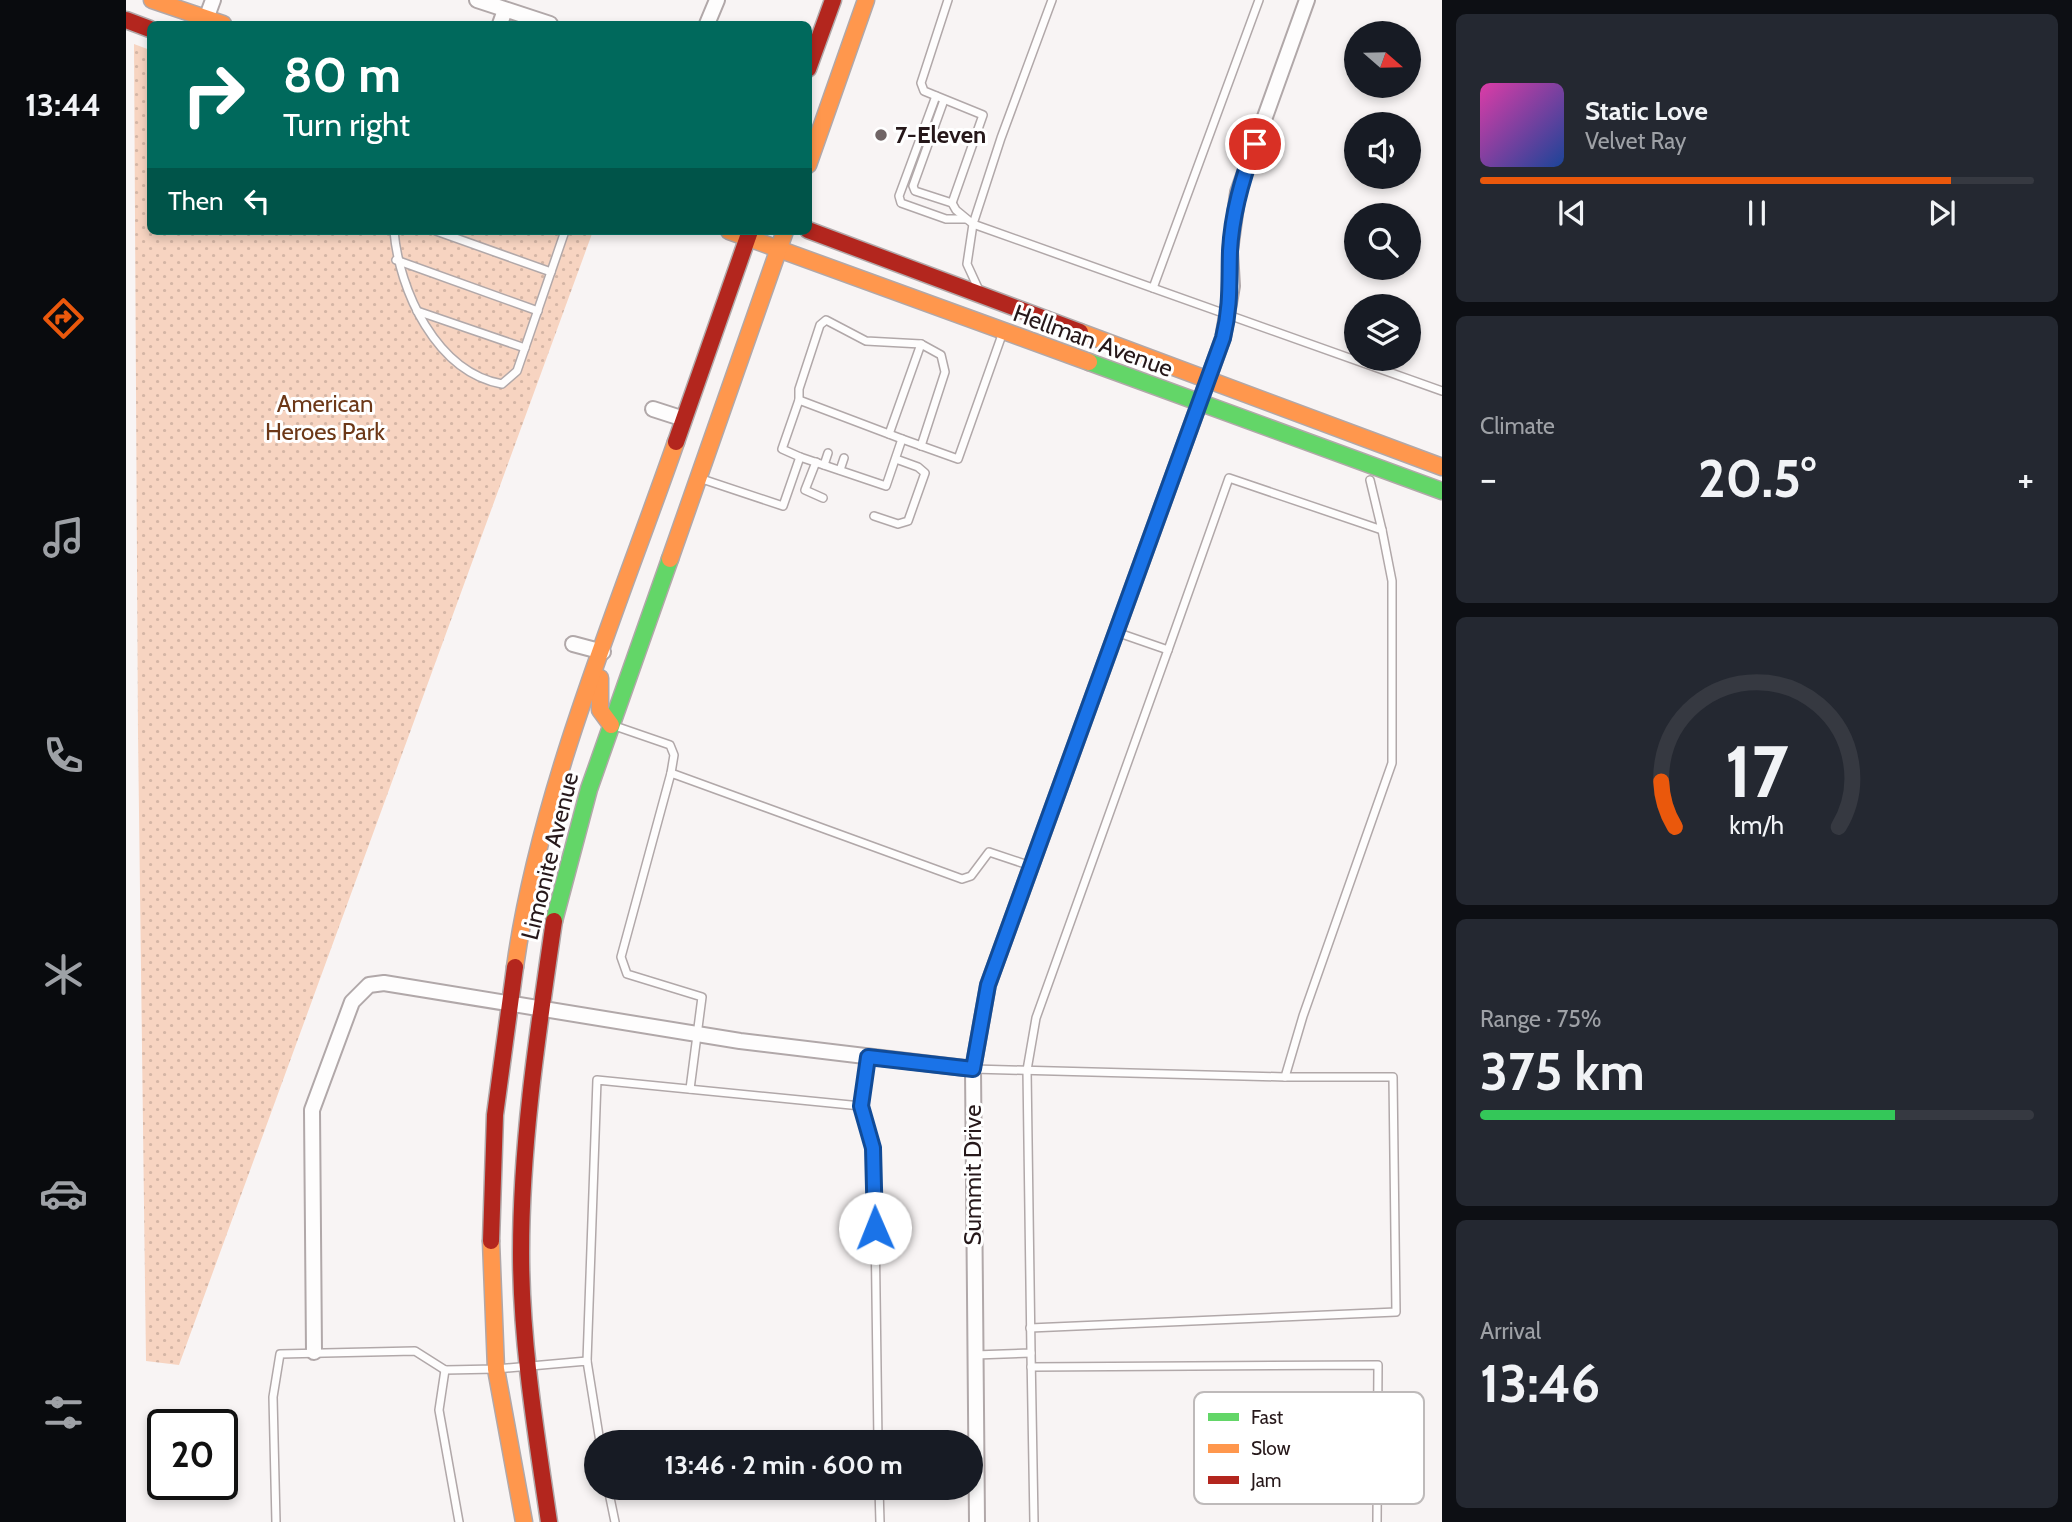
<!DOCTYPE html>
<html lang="en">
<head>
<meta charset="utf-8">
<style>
  body { margin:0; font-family:Cabin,sans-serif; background:#242831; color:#f1f3f6; height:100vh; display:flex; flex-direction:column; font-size:26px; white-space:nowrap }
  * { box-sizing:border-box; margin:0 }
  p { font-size:23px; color:#9ea1a6 }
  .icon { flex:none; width:38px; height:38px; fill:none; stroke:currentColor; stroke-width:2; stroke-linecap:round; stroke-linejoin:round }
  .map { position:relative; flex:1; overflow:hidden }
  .sheet { display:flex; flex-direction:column; gap:14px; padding:14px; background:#0d0f14; width:630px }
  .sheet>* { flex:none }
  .hud { position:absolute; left:21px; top:21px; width:665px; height:214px; border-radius:10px; box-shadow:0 4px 10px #0003; background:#00695c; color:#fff; overflow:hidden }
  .needle { width:46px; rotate:110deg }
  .buttons { position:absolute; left:1218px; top:21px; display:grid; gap:14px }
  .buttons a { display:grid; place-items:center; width:77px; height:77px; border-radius:50%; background:#171b24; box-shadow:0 4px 10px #0003; font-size:35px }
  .speed { position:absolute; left:21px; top:1409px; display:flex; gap:14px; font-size:35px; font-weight:700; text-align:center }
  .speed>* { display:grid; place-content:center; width:91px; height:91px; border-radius:50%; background:#171b24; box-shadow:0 4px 10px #0003; line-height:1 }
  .speed .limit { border:4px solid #111; border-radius:10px; background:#fff; color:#111 }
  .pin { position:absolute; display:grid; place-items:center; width:60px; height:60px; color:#fff; margin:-30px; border:4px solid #fff; border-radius:50%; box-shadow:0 2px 7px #0007 }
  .me { position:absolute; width:77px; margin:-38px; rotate:359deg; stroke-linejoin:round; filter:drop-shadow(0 0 5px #0008) }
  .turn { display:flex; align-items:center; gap:24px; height:147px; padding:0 21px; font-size:32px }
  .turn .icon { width:91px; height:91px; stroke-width:2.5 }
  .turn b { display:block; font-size:49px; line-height:60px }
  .then { display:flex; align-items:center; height:66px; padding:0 21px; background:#0003; gap:14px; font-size:26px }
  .big { font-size:52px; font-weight:700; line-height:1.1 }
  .sheet .card { flex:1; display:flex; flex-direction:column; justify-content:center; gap:10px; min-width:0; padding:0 24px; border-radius:10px; background:#242831 }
  .sheet .dial { align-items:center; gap:0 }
  .dial svg { height:182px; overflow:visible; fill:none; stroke:#363941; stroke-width:7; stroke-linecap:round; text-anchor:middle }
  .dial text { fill:#f1f3f6; stroke:none }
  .song { display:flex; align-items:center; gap:21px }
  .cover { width:84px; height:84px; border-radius:10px; background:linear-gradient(135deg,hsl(320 70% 55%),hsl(220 70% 35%)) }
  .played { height:7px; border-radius:4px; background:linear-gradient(90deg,#ea580c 85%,#363941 85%) }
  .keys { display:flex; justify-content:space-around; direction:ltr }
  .heat { display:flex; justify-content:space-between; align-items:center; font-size:38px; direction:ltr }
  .charge { height:10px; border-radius:5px; background:linear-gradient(90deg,#34c759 75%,#363941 0) }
  .trip { position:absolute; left:458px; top:1430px; width:399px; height:70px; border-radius:35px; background:#171b24; box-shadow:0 4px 10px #0003; font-weight:700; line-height:70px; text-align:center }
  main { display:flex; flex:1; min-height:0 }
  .menu { display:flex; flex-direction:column; width:126px; justify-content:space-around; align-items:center; background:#090b0e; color:#9ea1a6 }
  .menu .icon { width:49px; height:49px }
  .menu .current { color:#ea580c }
  .menu b { font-size:32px; color:#f1f3f6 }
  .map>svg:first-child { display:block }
</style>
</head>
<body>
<main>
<nav class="menu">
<b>13:44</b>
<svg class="icon current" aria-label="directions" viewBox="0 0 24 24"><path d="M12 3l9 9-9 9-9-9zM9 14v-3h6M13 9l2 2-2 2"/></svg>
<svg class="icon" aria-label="music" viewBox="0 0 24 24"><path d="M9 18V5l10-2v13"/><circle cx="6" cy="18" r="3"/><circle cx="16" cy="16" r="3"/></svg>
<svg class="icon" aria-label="phone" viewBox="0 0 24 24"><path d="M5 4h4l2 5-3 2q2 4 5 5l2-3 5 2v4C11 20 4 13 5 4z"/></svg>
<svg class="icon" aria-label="climate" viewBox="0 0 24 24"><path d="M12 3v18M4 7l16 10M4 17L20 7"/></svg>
<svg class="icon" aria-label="car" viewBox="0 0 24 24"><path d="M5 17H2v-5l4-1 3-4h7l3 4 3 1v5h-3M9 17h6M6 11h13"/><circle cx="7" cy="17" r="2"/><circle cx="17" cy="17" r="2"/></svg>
<svg class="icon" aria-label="filters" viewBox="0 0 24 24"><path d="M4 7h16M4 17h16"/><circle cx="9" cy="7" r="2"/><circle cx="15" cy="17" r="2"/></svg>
</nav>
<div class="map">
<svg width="1316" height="1522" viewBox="0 0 1316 1522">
  <defs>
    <pattern id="park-dots" width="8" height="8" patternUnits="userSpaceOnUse" patternTransform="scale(1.75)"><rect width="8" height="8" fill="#f7d4c1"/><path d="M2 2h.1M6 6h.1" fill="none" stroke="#d4b5a5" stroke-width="1.8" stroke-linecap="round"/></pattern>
  </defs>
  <rect width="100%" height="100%" fill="#f8f4f4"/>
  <polygon fill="url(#park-dots)" points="8,44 24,50 24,231 467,231 53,1365 20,1361 12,733"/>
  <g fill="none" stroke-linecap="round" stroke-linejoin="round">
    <defs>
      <g id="lane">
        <polyline points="822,0 795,83 798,91 857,115 826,203"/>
        <polyline points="926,0 875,138 847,224 1316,391"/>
        <polyline points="810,96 773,196 775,203 820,219 840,219"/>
        <polyline points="818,100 787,186 789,191 826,203 830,210 847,224 841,264 852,288"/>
        <path d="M268 231C273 290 310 372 376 384L391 371 439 231"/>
        <polyline points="310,231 425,272"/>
        <polyline points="270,260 412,311"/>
        <polyline points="1027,288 1133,0"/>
        <polyline points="291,311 399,348"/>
        <polyline points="673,400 673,389 694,325 700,320 740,341 795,344"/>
        <polyline points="763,434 795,344 815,355 819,372 795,446"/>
        <polyline points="674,457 656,449 673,400 776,439"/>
        <polyline points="690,462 679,490 697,498"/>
        <polyline points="698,465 702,453"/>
        <polyline points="714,470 718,458"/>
        <polyline points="573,478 657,506 674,457 760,486 776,439 832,459 877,332"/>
        <polyline points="748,516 772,524 782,521 799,473 792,467 770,459"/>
        <polyline points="990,632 1042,650 1103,478 1256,530 1244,480"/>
        <polyline points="486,725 544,745 548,755 545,773"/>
        <polyline points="742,1057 735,1106 748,1148 752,1442"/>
        <polyline points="847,1069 1159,1077"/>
        <polyline points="564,1089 576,997 501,974 495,957 545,773 836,879 845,876 863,852 905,866"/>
        <polyline points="904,1328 1270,1312 1267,1077 1159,1077 1177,1016 1266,763 1266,581 1256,530"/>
        <polyline points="905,1353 908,1522"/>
        <polyline points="849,1355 905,1353 901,1070 910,1018 1042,650"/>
        <polyline points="461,1361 471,1080 735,1106"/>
        <polyline points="905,1367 1252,1365 1251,1522"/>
        <polyline points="319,1370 313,1410 333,1522"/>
        <polyline points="482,1488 489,1522"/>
        <polyline points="753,1488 754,1522"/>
        <polyline points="150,1522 147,1397 154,1354 289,1351 319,1370 370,1369 461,1361 474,1442"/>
      </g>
      <g id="street">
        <polyline points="351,0 424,24"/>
        <polyline points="80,19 87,0"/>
        <polyline points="374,24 379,10"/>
        <polyline points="581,24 591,0"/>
        <polyline points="527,409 558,419"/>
        <polyline points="447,644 477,652"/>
        <polyline points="188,1352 186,1110 226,1002 243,985 258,983 614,1041 847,1069"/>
        <polyline points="851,1522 847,1069 862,985 1097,338 1106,286 1104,251 1112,192 1181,0"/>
      </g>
      <g id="fast">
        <polyline points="963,362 1316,491"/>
        <polyline points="428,921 463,789 544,559"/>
      </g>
      <g id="slow">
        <polyline points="26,0 97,24"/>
        <polyline points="682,165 740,0"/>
        <polyline points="603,231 963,362"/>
        <polyline points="954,332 1316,467"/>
        <polyline points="544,559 659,231"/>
        <polyline points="474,678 474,710 485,725"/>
        <path d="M389 967C413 793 492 608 550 442"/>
        <polyline points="365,1241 370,1369 398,1522"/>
      </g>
      <g id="jam">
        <polyline points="0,20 24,29"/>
        <polyline points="682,69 707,0"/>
        <polyline points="682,230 954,332"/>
        <polyline points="550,442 624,231"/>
        <polyline points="365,1241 369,1115 389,967"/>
        <path d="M423 1522C410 1433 395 1343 395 1253 395 1141 412 1031 428 921"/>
      </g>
    </defs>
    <use href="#lane" stroke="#b1a8a9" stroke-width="10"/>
    <use href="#street" stroke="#b1a8a9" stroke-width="18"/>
    <use href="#fast" stroke="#b1a8a9" stroke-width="19"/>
    <use href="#slow" stroke="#b1a8a9" stroke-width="19"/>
    <use href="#jam" stroke="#b1a8a9" stroke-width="19"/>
    <use href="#lane" stroke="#fefdfd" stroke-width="7"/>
    <use href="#street" stroke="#fefdfd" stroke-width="14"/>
    <use href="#fast" stroke="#63d668" stroke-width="16"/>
    <use href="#slow" stroke="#ff974d" stroke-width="16"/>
    <use href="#jam" stroke="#b3261e" stroke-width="16"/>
  </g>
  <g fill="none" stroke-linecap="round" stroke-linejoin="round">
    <defs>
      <path id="route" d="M749 1228 747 1148 735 1106 742 1057 847 1069 862 985 1097 338C1105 306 1103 282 1104 251 1106 213 1116 179 1129 144"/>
    </defs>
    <use href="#route" stroke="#114b97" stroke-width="18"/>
    <use href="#route" stroke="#1a73e8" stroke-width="12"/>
  </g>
  <circle fill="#706566" stroke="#fff" stroke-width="2.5" cx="755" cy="135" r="7"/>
  <g text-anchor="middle" stroke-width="6" stroke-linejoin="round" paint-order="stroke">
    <g font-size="24" font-weight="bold" fill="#26181a" stroke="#fff" text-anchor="start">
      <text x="769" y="143">7-Eleven</text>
    </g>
    <g font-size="24" fill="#26181a" stroke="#fff">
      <text transform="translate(967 341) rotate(20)" y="8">Hellman Avenue</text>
      <text transform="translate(424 856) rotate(-76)" y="8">Limonite Avenue</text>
      <text transform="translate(847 1175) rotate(-90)" y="8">Summit Drive</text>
    </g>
    <g font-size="24" fill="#6c3818" stroke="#fff">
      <text x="199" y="412">American<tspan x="199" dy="28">Heroes Park</tspan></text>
    </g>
  </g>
  <rect x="1068" y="1392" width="230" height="112" rx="10" fill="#fff" stroke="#bebaba" stroke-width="2"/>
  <rect x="1082" y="1413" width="31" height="8" fill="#63d668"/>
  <rect x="1082" y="1444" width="31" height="9" fill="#ff974d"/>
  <rect x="1082" y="1476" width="31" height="8" fill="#b3261e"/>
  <g font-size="19" fill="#26181a">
    <text x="1125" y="1424">Fast</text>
    <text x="1125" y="1455">Slow</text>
    <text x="1125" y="1487">Jam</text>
  </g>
</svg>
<div class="buttons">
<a><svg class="needle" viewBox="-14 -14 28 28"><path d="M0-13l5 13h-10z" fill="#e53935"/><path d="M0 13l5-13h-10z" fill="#9ea1a6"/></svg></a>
<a><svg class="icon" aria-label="sound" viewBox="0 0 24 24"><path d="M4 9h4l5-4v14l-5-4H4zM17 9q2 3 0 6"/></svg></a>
<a><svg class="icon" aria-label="search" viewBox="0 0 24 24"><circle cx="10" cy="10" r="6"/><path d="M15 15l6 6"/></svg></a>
<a><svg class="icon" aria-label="layers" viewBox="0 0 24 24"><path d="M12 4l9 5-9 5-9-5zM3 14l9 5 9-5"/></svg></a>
</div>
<div class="speed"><div class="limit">20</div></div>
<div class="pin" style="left:1129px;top:144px;background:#d93025"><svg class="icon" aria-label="arrive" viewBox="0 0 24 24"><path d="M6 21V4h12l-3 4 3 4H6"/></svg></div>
<svg class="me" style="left:749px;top:1228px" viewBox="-20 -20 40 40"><circle r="19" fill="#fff"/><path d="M0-13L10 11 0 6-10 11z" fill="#1a73e8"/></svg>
<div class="trip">13:46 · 2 min · 600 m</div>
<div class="hud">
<div class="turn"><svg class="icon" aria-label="right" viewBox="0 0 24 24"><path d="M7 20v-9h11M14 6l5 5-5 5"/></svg><div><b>80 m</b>Turn right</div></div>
<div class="then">Then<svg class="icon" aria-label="left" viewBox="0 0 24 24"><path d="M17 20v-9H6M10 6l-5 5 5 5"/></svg></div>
</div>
</div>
<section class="sheet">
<div class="card">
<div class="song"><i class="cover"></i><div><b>Static Love</b><p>Velvet Ray</p></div></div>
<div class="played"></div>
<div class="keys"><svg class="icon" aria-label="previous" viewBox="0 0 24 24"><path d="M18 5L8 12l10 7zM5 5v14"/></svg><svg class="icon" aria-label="pause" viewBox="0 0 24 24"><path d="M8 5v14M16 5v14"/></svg><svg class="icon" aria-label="next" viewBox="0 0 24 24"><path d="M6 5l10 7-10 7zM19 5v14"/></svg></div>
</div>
<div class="card"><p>Climate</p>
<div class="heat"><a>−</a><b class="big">20.5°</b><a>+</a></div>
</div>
<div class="card dial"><svg viewBox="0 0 100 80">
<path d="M14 69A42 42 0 1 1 86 69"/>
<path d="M14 69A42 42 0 0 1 8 49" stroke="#ea580c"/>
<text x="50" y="56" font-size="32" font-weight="700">17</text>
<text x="50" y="72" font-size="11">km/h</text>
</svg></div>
<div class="card"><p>Range · 75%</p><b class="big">375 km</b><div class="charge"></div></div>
<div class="card"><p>Arrival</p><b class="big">13:46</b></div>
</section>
</main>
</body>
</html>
